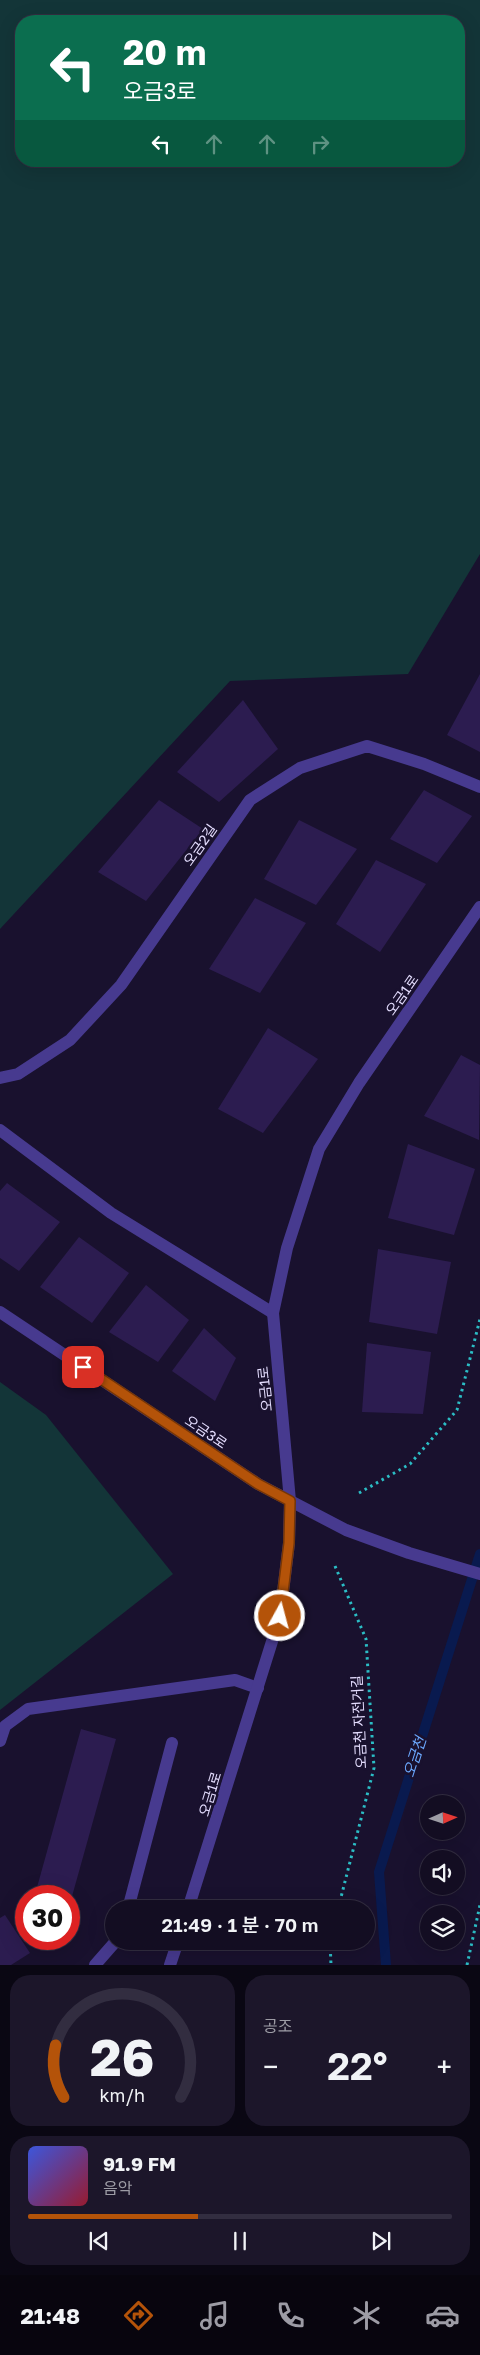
<!DOCTYPE html>
<html lang="ko">
<head>
<meta charset="utf-8">
<style>
  body { margin:0; font-family:"Golos Text","Noto Sans KR",sans-serif; background:#1c162a; color:#f1f3f6; height:100vh; display:flex; flex-direction:column; font-size:19px; white-space:nowrap }
  * { box-sizing:border-box; margin:0 }
  p { font-size:16px; color:#9d9ca5 }
  .icon { flex:none; width:28px; height:28px; fill:none; stroke:currentColor; stroke-width:2; stroke-linecap:round; stroke-linejoin:round }
  .map { position:relative; height:1965px; overflow:hidden }
  .details { display:flex; flex-direction:column; gap:10px; padding:10px; background:#0a0713; flex:1 }
  .details>* { flex:none }
  .top-card { position:absolute; left:15px; top:15px; width:450px; height:152px; border-radius:20px; box-shadow:0 5px 20px #0002,0 0 0 1px #322d40; background:#0b6e4f; color:#fff; overflow:hidden }
  .needle { width:32px; rotate:87deg }
  .tools { position:absolute; left:420px; top:1795px; display:grid; gap:10px }
  .tools a { display:grid; place-items:center; width:45px; height:45px; border-radius:50%; background:#130d22; box-shadow:0 5px 20px #0002,0 0 0 1px #322d40; font-size:25px }
  .speed { position:absolute; left:15px; top:1885px; display:flex; gap:10px; font-size:25px; font-weight:700; text-align:center }
  .speed>* { display:grid; place-content:center; width:65px; height:65px; border-radius:50%; background:#130d22; box-shadow:0 5px 20px #0002,0 0 0 1px #322d40; line-height:1 }
  .speed .limit { border:8px solid #d22; background:#fff; color:#111 }
  .pin { position:absolute; display:grid; place-items:center; width:42px; height:42px; color:#fff; margin:-21px; border-radius:10px; box-shadow:0 2px 8px #0006 }
  .me { position:absolute; width:55px; margin:-28px; rotate:7deg; stroke-linejoin:round; filter:drop-shadow(0 0 4px #0008) }
  .turn { display:flex; align-items:center; gap:18px; height:105px; padding:0 25px; font-size:22px }
  .turn .icon { width:65px; height:65px; stroke-width:2.5 }
  .turn b { display:block; font-size:35px; line-height:42px }
  .lanes { display:flex; align-items:center; height:48px; padding:0 25px; background:#0003; justify-content:center; gap:25px; direction:ltr }
  .lanes .off { opacity:.35 }
  .big { font-size:38px; font-weight:600; line-height:1.1 }
  .details .widget { flex:1; display:flex; flex-direction:column; justify-content:center; gap:8px; min-width:0; padding:0 18px; border-radius:20px; background:#1c162a }
  .details .dial { align-items:center; gap:0 }
  .dial svg { height:130px; overflow:visible; fill:none; stroke:#322d40; stroke-width:7; stroke-linecap:round; text-anchor:middle }
  .dial text { fill:#f1f3f6; stroke:none }
  .song { display:flex; align-items:center; gap:15px }
  .cover { width:60px; height:60px; border-radius:8px; background:linear-gradient(135deg,hsl(230 70% 55%),hsl(350 70% 35%)) }
  .played { height:5px; border-radius:2px; background:linear-gradient(90deg,#b45309 40%,#322d40 40%) }
  .keys { display:flex; justify-content:space-around; direction:ltr }
  .heat { display:flex; justify-content:space-between; align-items:center; font-size:28px; direction:ltr }
  .details .tiles { flex:1; display:grid; gap:10px; grid-template-columns:1fr 1fr }
  .widget:last-child { grid-column:span 2 }
  .trip { position:absolute; left:105px; top:1900px; width:270px; height:50px; border-radius:25px; background:#130d22; box-shadow:0 5px 20px #0002,0 0 0 1px #322d40; font-weight:600; line-height:50px; text-align:center }
  .tabs { display:flex; height:80px; justify-content:space-around; align-items:center; background:#08050e; color:#9d9ca5 }
  .tabs .icon { width:35px; height:35px }
  .tabs .on { color:#b45309 }
  .tabs b { font-size:22px; color:#f1f3f6 }
  .map>svg:first-child { display:block }
</style>
</head>
<body>
<div class="map">
<svg width="480" height="1965" viewBox="0 0 480 1965">
  <rect width="100%" height="100%" fill="#19112e"/>
  <g fill="#133538" fill-rule="evenodd">
    <path d="M0 0H480V554L408 674 230 681 0 929ZM21 21H459V161H21Z"/>
    <polygon points="0,1382 46,1415 173,1574 0,1710"/>
  </g>
  <g fill="none" stroke-linecap="round" stroke-linejoin="round">
    <polyline stroke="#091a4f" stroke-width="10" points="386,1965 379,1872 480,1554"/>
  </g>
  <g fill="#2c1c50">
    <polygon points="480,674 480,752 447,735"/>
    <polygon points="243,700 278,749 219,802 177,772"/>
    <polygon points="424,790 472,816 437,863 390,839"/>
    <polygon points="159,800 203,829 146,901 98,872"/>
    <polygon points="299,820 357,849 316,905 264,879"/>
    <polygon points="376,860 426,884 380,952 336,924"/>
    <polygon points="255,898 306,923 260,993 209,969"/>
    <polygon points="268,1028 318,1059 263,1133 218,1109"/>
    <polygon points="461,1055 480,1065 479,1140 424,1116"/>
    <polygon points="408,1144 475,1169 454,1235 388,1218"/>
    <polygon points="7,1183 60,1222 19,1271 0,1258 0,1191"/>
    <polygon points="79,1237 129,1273 92,1323 40,1287"/>
    <polygon points="378,1249 451,1262 437,1334 369,1322"/>
    <polygon points="146,1285 189,1320 158,1362 109,1332"/>
    <polygon points="204,1328 236,1358 215,1401 172,1371"/>
    <polygon points="367,1343 431,1352 423,1414 362,1412"/>
    <polygon points="81,1729 116,1739 71,1900 69,1896 57,1896 36,1891"/>
    <polygon points="5,1915 30,1953 11,1965 0,1965 0,1918"/>
  </g>
  <g fill="none" stroke-linecap="round" stroke-linejoin="round">
    <g stroke="#2bbdc5" stroke-width="3" stroke-dasharray="2.5 4" stroke-linecap="butt">
      <polyline points="359,1493 410,1464 457,1410 480,1319"/>
      <polyline points="335,1566 366,1639 374,1768 338,1909"/>
      <polyline points="330,1941 331,1965"/>
      <polyline points="467,1965 480,1905"/>
    </g>
    <g stroke="#473a8f" stroke-width="12">
      <polyline points="128,1909 172,1743"/>
      <polyline points="95,1965 116,1941"/>
    </g>
    <g stroke="#473a8f" stroke-width="12">
      <polyline points="0,1078 18,1074 70,1040 121,985 250,800 300,768 367,746 424,764 480,787"/>
      <polyline points="0,1130 111,1213 273,1313"/>
      <polyline points="0,1312 258,1484 346,1530 409,1553 480,1574"/>
      <polyline points="0,1741 5,1726 28,1709 235,1680 258,1688"/>
      <polyline points="188,1909 280,1616 289,1543 290,1501 273,1313 287,1248 319,1149 359,1083 480,907"/>
      <polyline points="170,1965 178,1941"/>
    </g>
  </g>
  <g fill="none" stroke-linecap="round" stroke-linejoin="round">
    <defs>
      <polyline id="route" points="83,1367 258,1484 290,1501 289,1543 280,1616"/>
    </defs>
    <use href="#route" stroke="#753606" stroke-width="12"/>
    <use href="#route" stroke="#b45309" stroke-width="9"/>
  </g>
  <g text-anchor="middle" stroke-width="5" stroke-linejoin="round" paint-order="stroke">
    <g font-size="14" fill="#e5deff" stroke="#19112e">
      <text transform="translate(200 845) rotate(-55)" y="5">오금2길</text>
      <text transform="translate(402 995) rotate(-55)" y="5">오금1로</text>
      <text transform="translate(265 1389) rotate(-96)" y="5">오금1로</text>
      <text transform="translate(206 1432) rotate(34)" y="5">오금3로</text>
      <text transform="translate(359 1722) rotate(-93)" y="5">오금천 자전거길</text>
      <text transform="translate(210 1794) rotate(-73)" y="5">오금1로</text>
    </g>
    <g font-size="15" font-style="italic" fill="#6ca9ff" stroke="#19112e">
      <text transform="translate(415 1757) rotate(-72)" y="5">오금천</text>
    </g>
  </g>
</svg>
<div class="tools">
<a><svg class="needle" viewBox="-14 -14 28 28"><path d="M0-13l5 13h-10z" fill="#e53935"/><path d="M0 13l5-13h-10z" fill="#9d9ca5"/></svg></a>
<a><svg class="icon" aria-label="sound" viewBox="0 0 24 24"><path d="M4 9h4l5-4v14l-5-4H4zM17 9q2 3 0 6"/></svg></a>
<a><svg class="icon" aria-label="layers" viewBox="0 0 24 24"><path d="M12 4l9 5-9 5-9-5zM3 14l9 5 9-5"/></svg></a>
</div>
<div class="speed"><div class="limit">30</div></div>
<div class="pin" style="left:83px;top:1367px;background:#d93025"><svg class="icon" aria-label="arrive" viewBox="0 0 24 24"><path d="M6 21V4h12l-3 4 3 4H6"/></svg></div>
<svg class="me" style="left:280px;top:1616px" viewBox="-20 -20 40 40"><circle r="17" fill="#b45309" stroke="#fff" stroke-width="3"/><path d="M0-11L8 9 0 5-8 9z" fill="#fff"/></svg>
<div class="trip">21:49 · 1 분 · 70 m</div>
<div class="top-card">
<div class="turn"><svg class="icon" aria-label="left" viewBox="0 0 24 24"><path d="M17 20v-9H6M10 6l-5 5 5 5"/></svg><div><b>20 m</b>오금3로</div></div>
<div class="lanes"><svg class="icon" aria-label="left" viewBox="0 0 24 24"><path d="M17 20v-9H6M10 6l-5 5 5 5"/></svg><svg class="icon off" aria-label="ahead" viewBox="0 0 24 24"><path d="M12 20V5M6 11l6-6 6 6"/></svg><svg class="icon off" aria-label="ahead" viewBox="0 0 24 24"><path d="M12 20V5M6 11l6-6 6 6"/></svg><svg class="icon off" aria-label="right" viewBox="0 0 24 24"><path d="M7 20v-9h11M14 6l5 5-5 5"/></svg></div>
</div>
</div>
<section class="details">
<div class="tiles">
<div class="widget dial"><svg viewBox="0 0 100 80">
<path d="M14 69A42 42 0 1 1 86 69"/>
<path d="M14 69A42 42 0 0 1 9 37" stroke="#b45309"/>
<text x="50" y="56" font-size="32" font-weight="700">26</text>
<text x="50" y="72" font-size="11">km/h</text>
</svg></div>
<div class="widget"><p>공조</p>
<div class="heat"><a>−</a><b class="big">22°</b><a>+</a></div>
</div>
<div class="widget">
<div class="song"><i class="cover"></i><div><b>91.9 FM</b><p>음악</p></div></div>
<div class="played"></div>
<div class="keys"><svg class="icon" aria-label="previous" viewBox="0 0 24 24"><path d="M18 5L8 12l10 7zM5 5v14"/></svg><svg class="icon" aria-label="pause" viewBox="0 0 24 24"><path d="M8 5v14M16 5v14"/></svg><svg class="icon" aria-label="next" viewBox="0 0 24 24"><path d="M6 5l10 7-10 7zM19 5v14"/></svg></div>
</div>
</div>
</section>
<nav class="tabs">
<b>21:48</b>
<svg class="icon on" aria-label="directions" viewBox="0 0 24 24"><path d="M12 3l9 9-9 9-9-9zM9 14v-3h6M13 9l2 2-2 2"/></svg>
<svg class="icon" aria-label="music" viewBox="0 0 24 24"><path d="M9 18V5l10-2v13"/><circle cx="6" cy="18" r="3"/><circle cx="16" cy="16" r="3"/></svg>
<svg class="icon" aria-label="phone" viewBox="0 0 24 24"><path d="M5 4h4l2 5-3 2q2 4 5 5l2-3 5 2v4C11 20 4 13 5 4z"/></svg>
<svg class="icon" aria-label="climate" viewBox="0 0 24 24"><path d="M12 3v18M4 7l16 10M4 17L20 7"/></svg>
<svg class="icon" aria-label="car" viewBox="0 0 24 24"><path d="M5 17H2v-5l4-1 3-4h7l3 4 3 1v5h-3M9 17h6M6 11h13"/><circle cx="7" cy="17" r="2"/><circle cx="17" cy="17" r="2"/></svg>
</nav>
</body>
</html>
